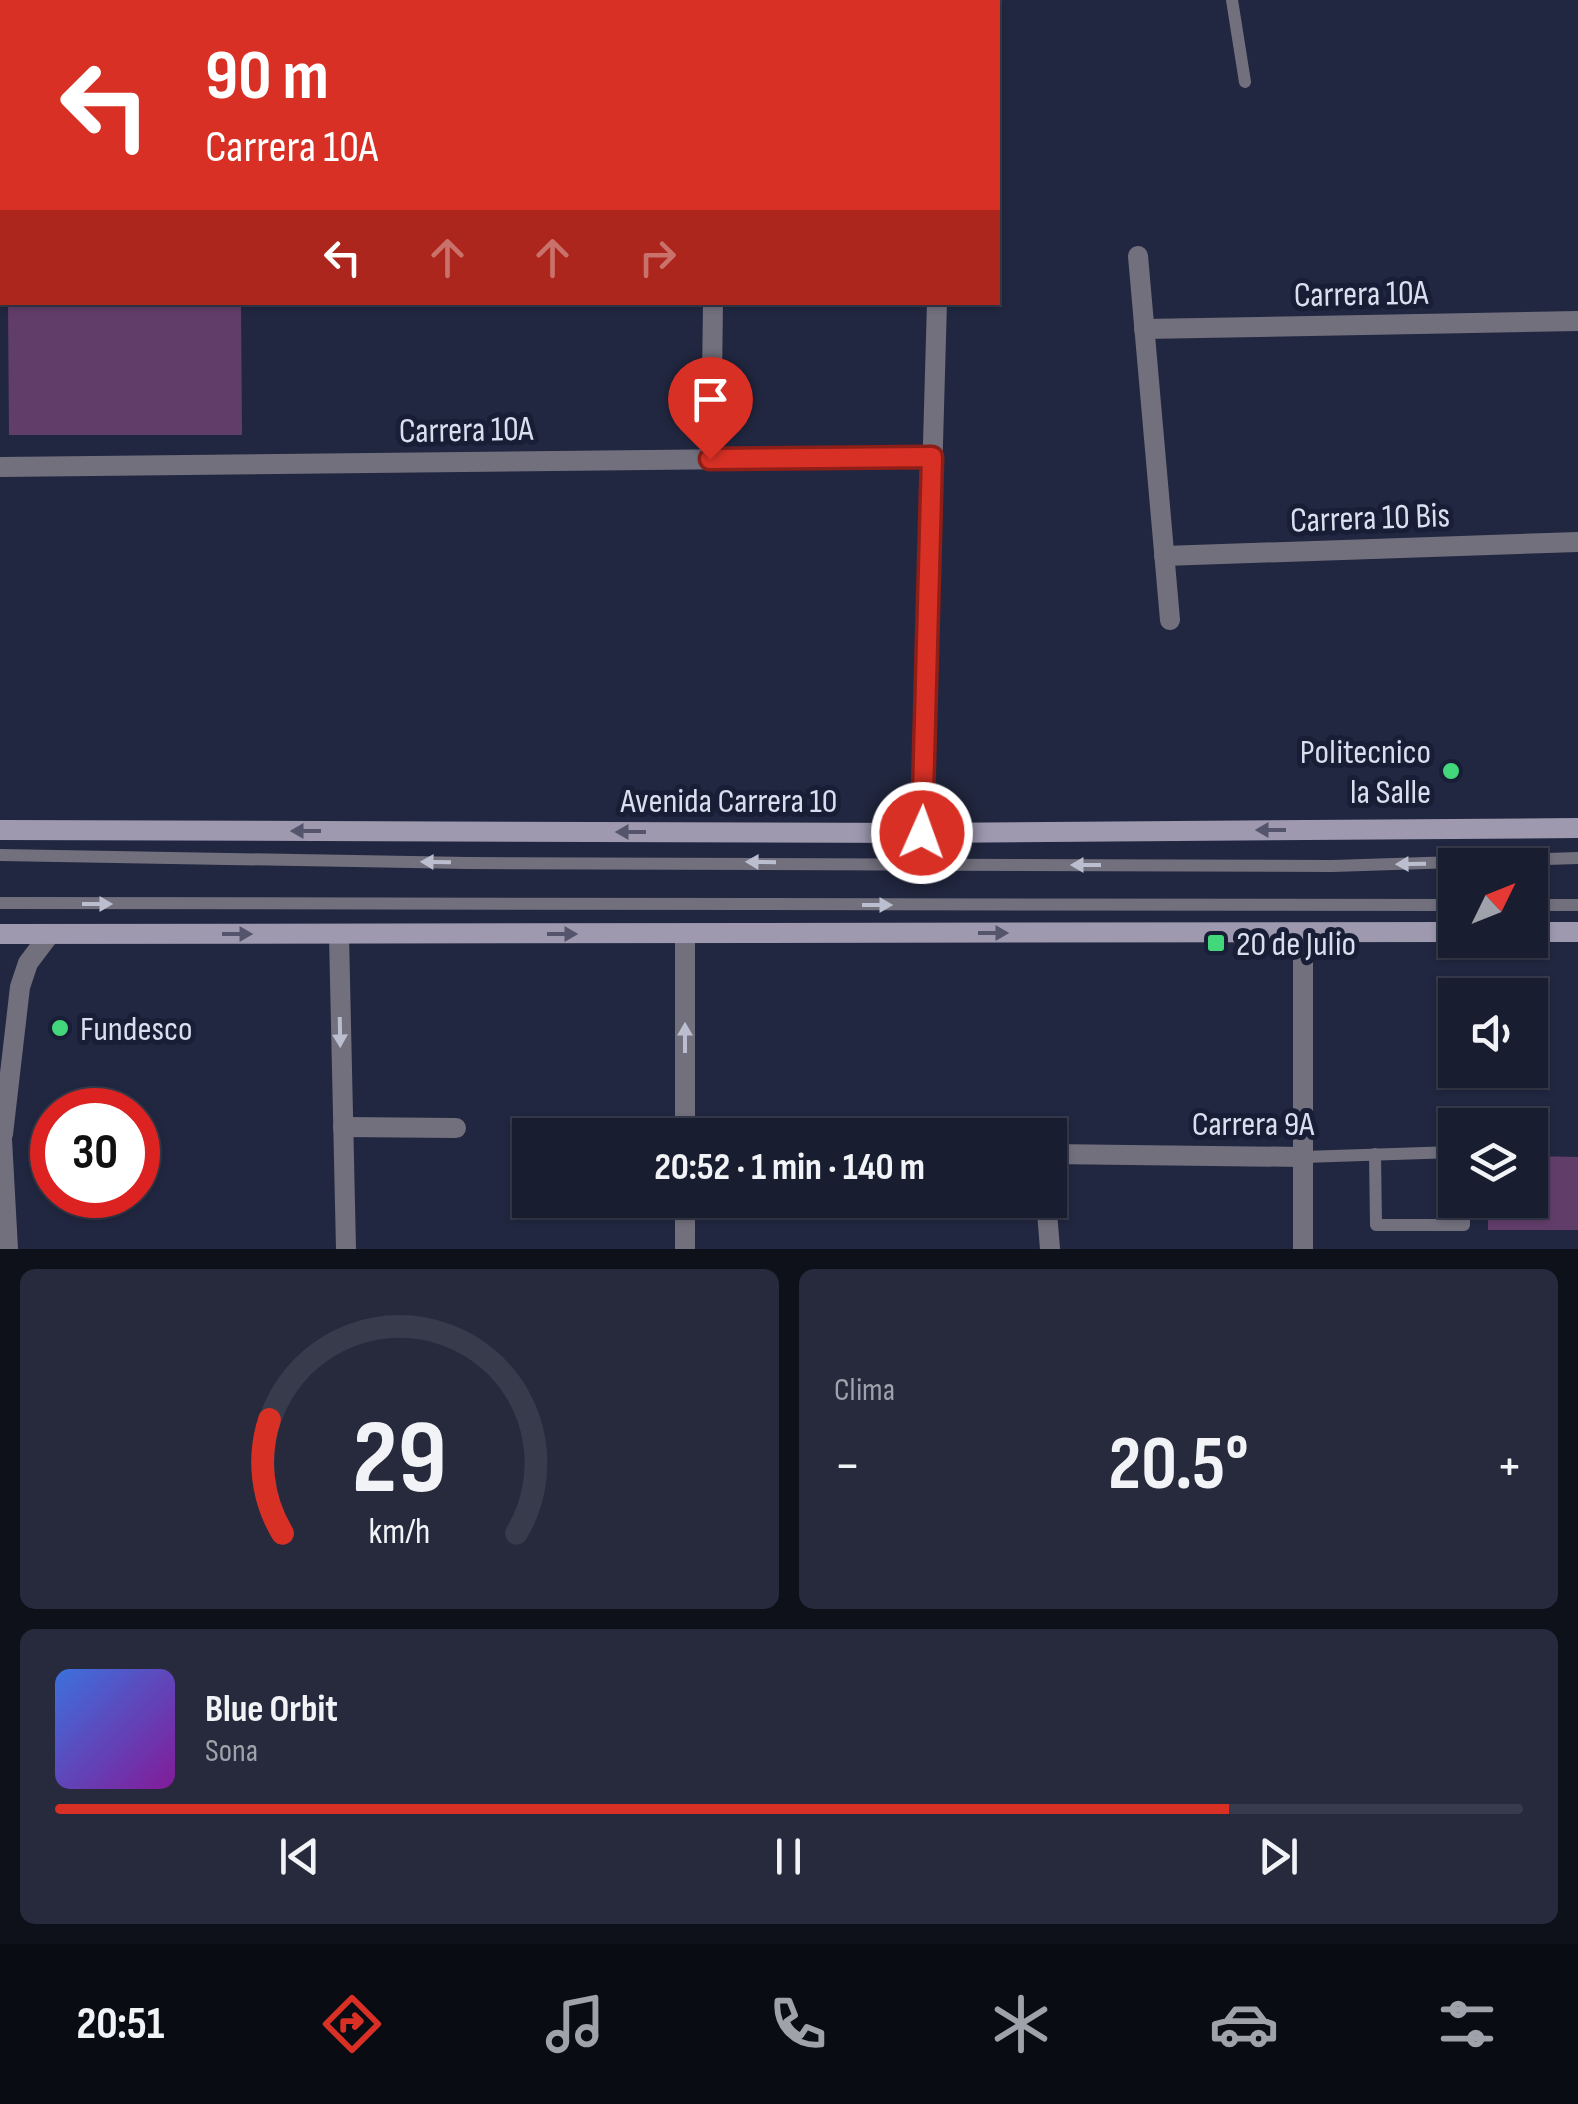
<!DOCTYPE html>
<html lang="es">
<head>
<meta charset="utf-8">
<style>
  body { margin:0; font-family:"Sofia Sans Condensed",sans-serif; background:#262a3c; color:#f1f3f6; height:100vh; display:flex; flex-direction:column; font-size:38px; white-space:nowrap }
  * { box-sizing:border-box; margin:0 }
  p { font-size:32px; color:#9fa2ab }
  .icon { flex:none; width:55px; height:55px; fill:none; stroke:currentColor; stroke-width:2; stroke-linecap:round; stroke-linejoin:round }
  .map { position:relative; height:1249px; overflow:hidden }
  .drawer { display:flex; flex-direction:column; gap:20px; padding:20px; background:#0e101a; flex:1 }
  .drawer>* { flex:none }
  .top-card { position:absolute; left:0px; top:0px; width:1000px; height:305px; box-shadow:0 2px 8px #0004,0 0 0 2px #373b4c; background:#d93025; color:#fff; overflow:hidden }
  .needle { width:65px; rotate:47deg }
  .tools { position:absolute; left:1438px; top:848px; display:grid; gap:20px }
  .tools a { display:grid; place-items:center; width:110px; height:110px; border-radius:0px; background:#191d30; box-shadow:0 2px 8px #0004,0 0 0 2px #373b4c; font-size:50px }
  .speed { position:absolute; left:30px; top:1088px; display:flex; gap:20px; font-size:50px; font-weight:700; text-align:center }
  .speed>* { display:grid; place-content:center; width:130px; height:130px; border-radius:50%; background:#191d30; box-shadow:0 2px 8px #0004,0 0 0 2px #373b4c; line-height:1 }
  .speed .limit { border:15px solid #d22; background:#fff; color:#111 }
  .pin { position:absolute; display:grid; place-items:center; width:85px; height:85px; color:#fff; margin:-102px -42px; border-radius:50% 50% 50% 0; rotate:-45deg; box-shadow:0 0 10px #0007 }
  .pin .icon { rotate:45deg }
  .me { position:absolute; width:110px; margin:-55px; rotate:2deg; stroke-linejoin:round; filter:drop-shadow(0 0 8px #0008) }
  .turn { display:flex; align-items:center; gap:35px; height:210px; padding:0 40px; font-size:45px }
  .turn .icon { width:130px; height:130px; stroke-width:2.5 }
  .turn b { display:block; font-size:70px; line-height:85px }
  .lanes { display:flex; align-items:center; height:95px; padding:0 40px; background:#0003; justify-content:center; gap:50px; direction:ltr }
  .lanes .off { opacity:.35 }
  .big { font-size:75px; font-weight:700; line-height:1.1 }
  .drawer .card { flex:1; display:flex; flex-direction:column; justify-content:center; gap:15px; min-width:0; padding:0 35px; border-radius:15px; background:#262a3c }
  .drawer .dial { align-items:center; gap:0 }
  .dial svg { height:260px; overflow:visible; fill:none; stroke:#373b4c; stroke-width:7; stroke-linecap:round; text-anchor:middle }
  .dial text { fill:#f1f3f6; stroke:none }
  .song { display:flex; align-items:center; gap:30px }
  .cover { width:120px; height:120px; border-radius:15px; background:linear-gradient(135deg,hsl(220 70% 55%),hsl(290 70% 35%)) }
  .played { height:10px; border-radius:5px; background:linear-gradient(90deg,#d93025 80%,#373b4c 80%) }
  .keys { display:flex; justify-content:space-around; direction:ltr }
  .heat { display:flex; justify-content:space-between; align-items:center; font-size:55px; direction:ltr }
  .drawer .tiles { flex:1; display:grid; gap:20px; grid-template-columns:1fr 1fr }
  .card:last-child { grid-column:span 2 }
  .trip { position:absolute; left:512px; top:1118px; width:555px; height:100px; border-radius:0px; background:#191d30; box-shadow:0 2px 8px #0004,0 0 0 2px #373b4c; font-weight:700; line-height:100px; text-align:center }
  .menu { display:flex; height:160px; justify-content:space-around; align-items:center; background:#0a0c13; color:#9fa2ab }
  .menu .icon { width:70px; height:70px }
  .menu .selected { color:#d93025 }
  .menu b { font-size:45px; color:#f1f3f6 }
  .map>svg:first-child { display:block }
</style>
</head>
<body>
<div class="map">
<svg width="1578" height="1249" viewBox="0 0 1578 1249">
  <rect width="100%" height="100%" fill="#212740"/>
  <g fill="#613e6a">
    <polygon points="8,303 241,303 242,435 9,435"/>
    <polygon points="1530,1156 1578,1157 1578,1230 1488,1230 1488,1200 1530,1200"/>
  </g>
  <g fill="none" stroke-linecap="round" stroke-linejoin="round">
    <g stroke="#73707e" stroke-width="12">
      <polyline points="1232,0 1245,82"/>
      <polyline points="0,855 468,863 1332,866 1578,858"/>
      <polyline points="0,903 1455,905"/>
      <polyline points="1530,905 1578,905"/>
      <polyline points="1375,1154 1376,1225 1464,1225 1464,1200"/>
      <polyline points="1303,1157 1455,1152"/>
    </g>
    <g stroke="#73707e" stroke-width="20">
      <polyline points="945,0 945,2"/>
      <polyline points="718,2 718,0"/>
      <polyline points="1138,256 1170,620"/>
      <polyline points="1144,329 1578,321"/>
      <polyline points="711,459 713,302"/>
      <polyline points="0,467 933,457"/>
      <polyline points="1164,556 1578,542"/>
      <polyline points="922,833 937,302"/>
      <polyline points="1303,933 1303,1249"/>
      <polyline points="339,935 346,1249"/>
      <polyline points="1,1121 8,1249"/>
      <polyline points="343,1127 456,1128"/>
      <polyline points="3,1134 20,987 28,963 50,934"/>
      <polyline points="685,1135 685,934"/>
      <polyline points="1050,1154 1303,1157"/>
      <polyline points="685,1200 685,1249"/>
      <polyline points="1046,1200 1050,1249"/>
    </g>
    <g stroke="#9e99af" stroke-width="20">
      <polyline points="0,830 922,833 1578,828"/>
      <polyline points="1530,932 1578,932"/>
      <polyline points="0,934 1455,932"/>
    </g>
  </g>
  <defs><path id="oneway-solid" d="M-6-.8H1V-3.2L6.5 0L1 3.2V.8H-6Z" transform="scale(2.5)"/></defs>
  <g fill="#54556c">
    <use href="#oneway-solid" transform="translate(1271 830) rotate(180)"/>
    <use href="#oneway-solid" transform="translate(306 831) rotate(-180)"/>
    <use href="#oneway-solid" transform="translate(631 832) rotate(-180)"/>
    <use href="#oneway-solid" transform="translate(993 933)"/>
    <use href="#oneway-solid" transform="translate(237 934)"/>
    <use href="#oneway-solid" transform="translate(562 934)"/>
  </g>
  <g fill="#bbbece">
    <use href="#oneway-solid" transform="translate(436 862) rotate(-179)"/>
    <use href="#oneway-solid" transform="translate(761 862) rotate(-179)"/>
    <use href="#oneway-solid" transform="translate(1411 864) rotate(179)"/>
    <use href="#oneway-solid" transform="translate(1086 865) rotate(-180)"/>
    <use href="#oneway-solid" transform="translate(97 904)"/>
    <use href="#oneway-solid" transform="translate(877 905)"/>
    <use href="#oneway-solid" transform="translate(340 1032) rotate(89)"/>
    <use href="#oneway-solid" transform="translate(685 1038) rotate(-90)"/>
  </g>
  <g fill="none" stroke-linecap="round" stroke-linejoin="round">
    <defs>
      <polyline id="route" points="710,459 932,457 922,833"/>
    </defs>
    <use href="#route" stroke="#8d1f18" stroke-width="25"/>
    <use href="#route" stroke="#d93025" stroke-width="18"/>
  </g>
  <g fill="#43d77b" stroke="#181e36" stroke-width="4">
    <circle cx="1451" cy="771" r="10"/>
    <rect x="1206" y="933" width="20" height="20" rx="5"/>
    <circle cx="60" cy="1028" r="10"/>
  </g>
  <g text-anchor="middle" stroke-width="10" stroke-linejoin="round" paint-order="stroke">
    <g font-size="35" fill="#dadff0" stroke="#181e36">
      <text transform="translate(1361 293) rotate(-1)" y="12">Carrera 10A</text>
      <text transform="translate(466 429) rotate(-1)" y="12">Carrera 10A</text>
      <text transform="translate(1370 517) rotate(-2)" y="12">Carrera 10 Bis</text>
      <text x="729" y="812">Avenida Carrera 10</text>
      <text x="1253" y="1135">Carrera 9A</text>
    </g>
    <g font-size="35" fill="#dadff0" stroke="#181e36" text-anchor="start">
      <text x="1431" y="763" text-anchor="end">Politecnico<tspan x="1431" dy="40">la Salle</tspan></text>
      <text x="1236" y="955">20 de Julio</text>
      <text x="80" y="1040">Fundesco</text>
    </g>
  </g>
</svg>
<div class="tools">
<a><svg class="needle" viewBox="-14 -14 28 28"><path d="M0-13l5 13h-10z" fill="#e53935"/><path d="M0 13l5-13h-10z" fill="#9fa2ab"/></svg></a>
<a><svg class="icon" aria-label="sound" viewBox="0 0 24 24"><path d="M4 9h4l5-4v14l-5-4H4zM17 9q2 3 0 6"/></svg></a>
<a><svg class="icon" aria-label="layers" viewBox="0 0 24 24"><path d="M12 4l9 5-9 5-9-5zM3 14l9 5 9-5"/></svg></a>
</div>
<div class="speed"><div class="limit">30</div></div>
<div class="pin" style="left:710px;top:459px;background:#d93025"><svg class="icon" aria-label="arrive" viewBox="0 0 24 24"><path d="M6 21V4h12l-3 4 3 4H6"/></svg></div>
<svg class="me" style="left:922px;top:833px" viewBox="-20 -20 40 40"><circle r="17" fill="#d93025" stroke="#fff" stroke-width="3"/><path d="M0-11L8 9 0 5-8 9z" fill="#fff"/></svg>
<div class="trip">20:52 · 1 min · 140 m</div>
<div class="top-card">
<div class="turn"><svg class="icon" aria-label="left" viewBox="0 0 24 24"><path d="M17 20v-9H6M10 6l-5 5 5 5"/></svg><div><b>90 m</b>Carrera 10A</div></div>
<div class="lanes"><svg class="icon" aria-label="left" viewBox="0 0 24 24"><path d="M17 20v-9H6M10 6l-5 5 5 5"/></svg><svg class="icon off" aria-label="ahead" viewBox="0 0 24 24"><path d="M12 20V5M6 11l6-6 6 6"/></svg><svg class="icon off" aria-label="ahead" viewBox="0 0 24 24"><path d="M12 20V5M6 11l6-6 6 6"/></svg><svg class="icon off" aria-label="right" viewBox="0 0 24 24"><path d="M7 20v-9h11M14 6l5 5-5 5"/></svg></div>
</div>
</div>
<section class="drawer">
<div class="tiles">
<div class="card dial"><svg viewBox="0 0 100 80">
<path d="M14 69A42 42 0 1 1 86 69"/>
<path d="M14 69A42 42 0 0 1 10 34" stroke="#d93025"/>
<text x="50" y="56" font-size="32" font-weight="700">29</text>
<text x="50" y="72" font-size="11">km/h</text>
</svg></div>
<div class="card"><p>Clima</p>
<div class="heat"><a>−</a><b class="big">20.5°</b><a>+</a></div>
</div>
<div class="card">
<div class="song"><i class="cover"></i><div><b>Blue Orbit</b><p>Sona</p></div></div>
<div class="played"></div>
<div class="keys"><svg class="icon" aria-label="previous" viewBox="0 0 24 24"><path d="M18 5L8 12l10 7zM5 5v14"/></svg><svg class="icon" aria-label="pause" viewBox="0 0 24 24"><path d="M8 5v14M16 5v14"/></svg><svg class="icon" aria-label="next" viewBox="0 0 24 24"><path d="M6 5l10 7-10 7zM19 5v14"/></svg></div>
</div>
</div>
</section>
<nav class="menu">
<b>20:51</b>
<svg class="icon selected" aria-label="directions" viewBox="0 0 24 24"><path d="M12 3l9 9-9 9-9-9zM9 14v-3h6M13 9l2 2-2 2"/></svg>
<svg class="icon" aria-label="music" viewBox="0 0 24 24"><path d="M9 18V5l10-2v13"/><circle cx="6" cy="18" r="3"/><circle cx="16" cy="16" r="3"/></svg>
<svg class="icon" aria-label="phone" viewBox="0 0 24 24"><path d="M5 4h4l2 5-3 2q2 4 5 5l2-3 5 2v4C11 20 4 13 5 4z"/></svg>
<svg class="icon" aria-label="climate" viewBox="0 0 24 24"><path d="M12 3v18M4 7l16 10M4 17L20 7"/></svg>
<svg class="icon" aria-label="car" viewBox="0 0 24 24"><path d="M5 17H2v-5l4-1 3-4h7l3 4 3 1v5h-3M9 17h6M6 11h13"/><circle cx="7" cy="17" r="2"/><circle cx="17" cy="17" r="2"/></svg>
<svg class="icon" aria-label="filters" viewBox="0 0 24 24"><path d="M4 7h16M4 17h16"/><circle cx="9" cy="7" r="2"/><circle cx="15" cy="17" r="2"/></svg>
</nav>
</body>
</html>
